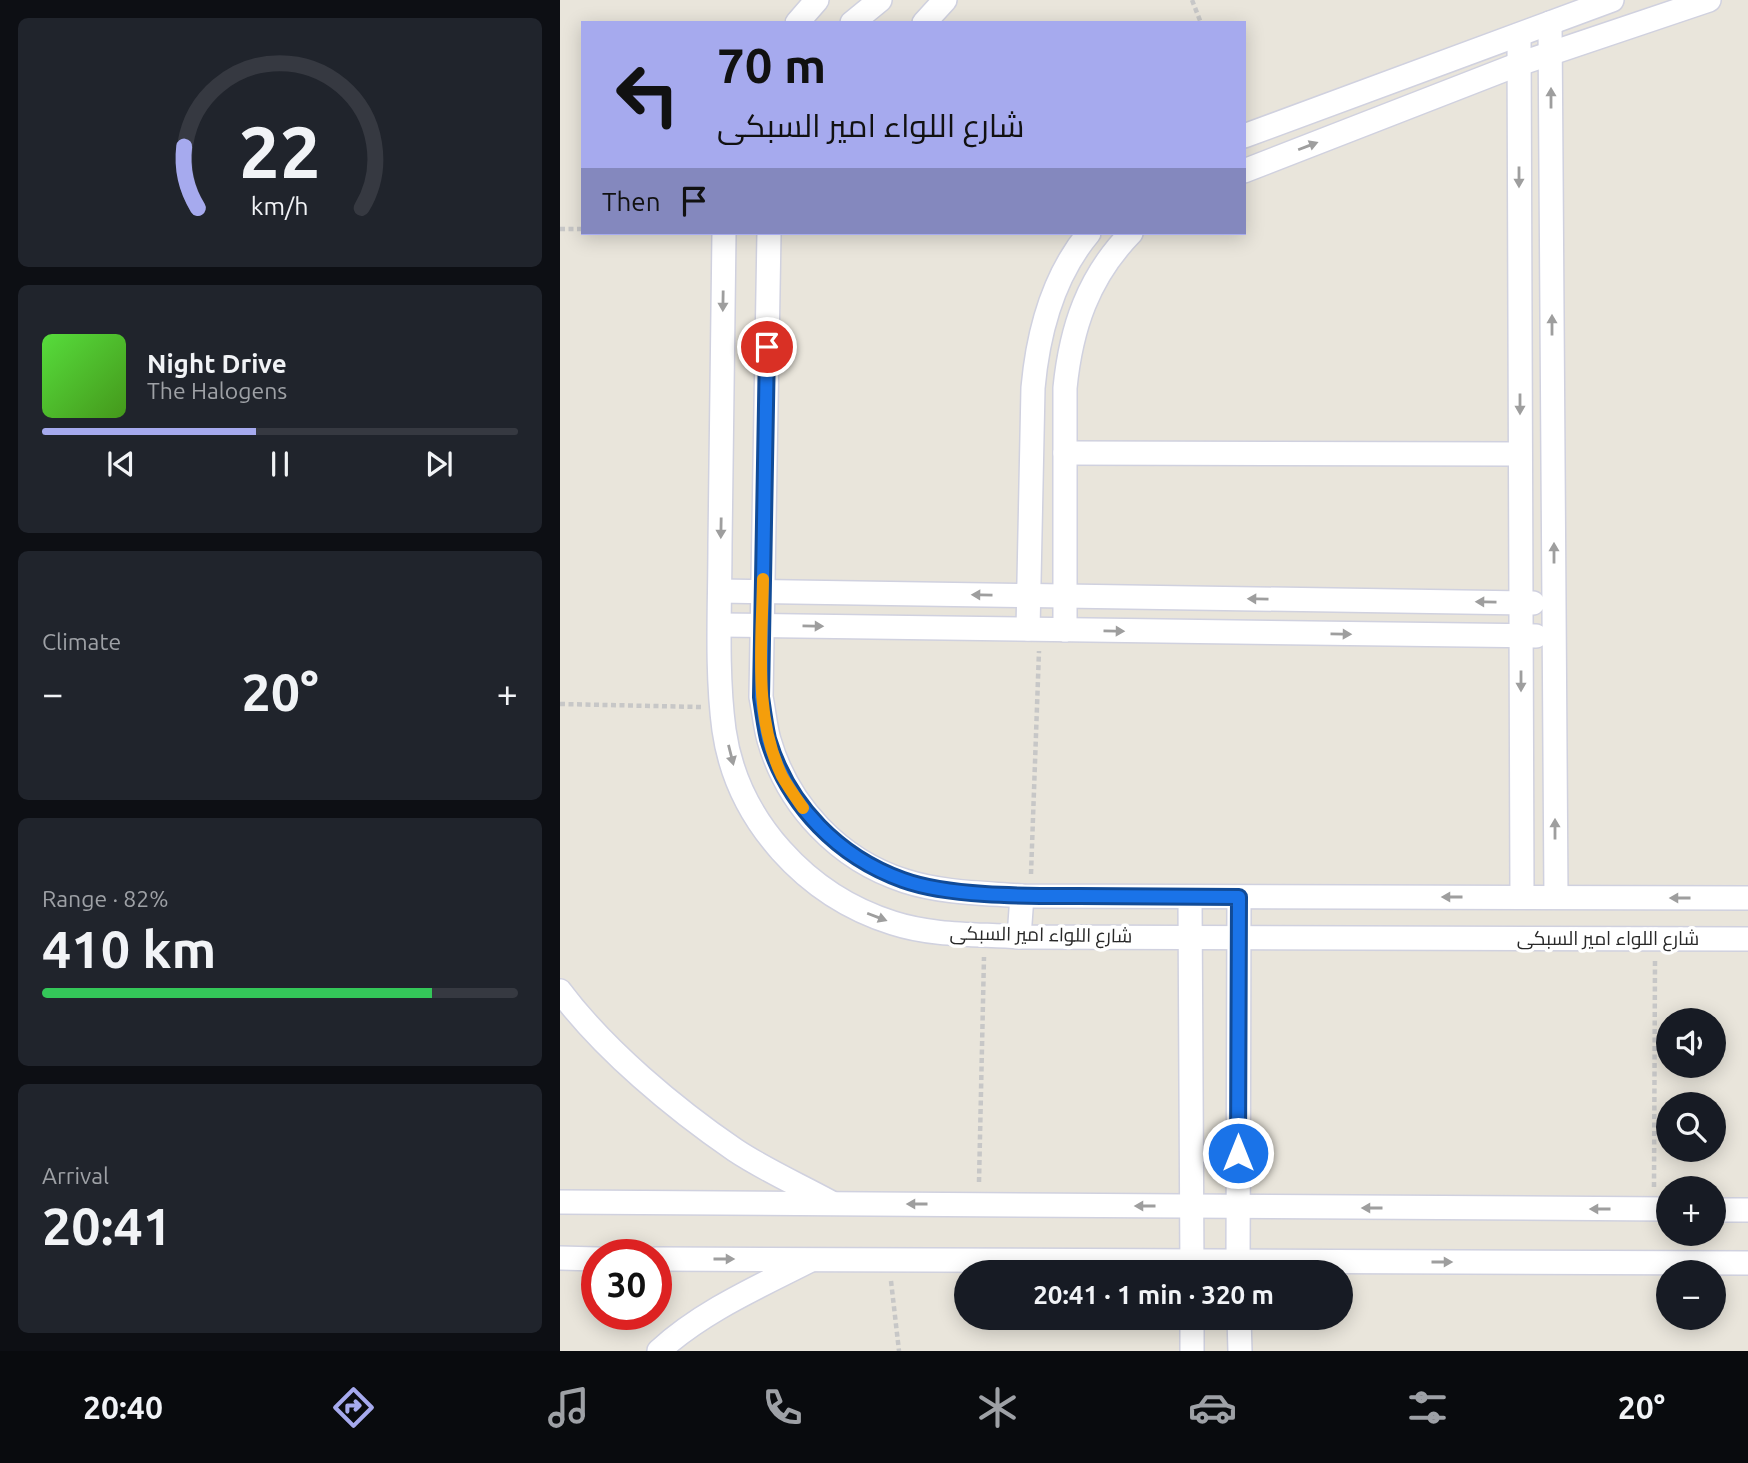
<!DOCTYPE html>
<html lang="en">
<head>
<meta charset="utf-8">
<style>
  body { margin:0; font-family:Ubuntu,Cairo,sans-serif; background:#20242c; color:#f1f3f6; height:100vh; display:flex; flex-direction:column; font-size:26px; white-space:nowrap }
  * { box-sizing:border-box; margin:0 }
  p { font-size:23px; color:#9ea1a6 }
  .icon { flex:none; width:38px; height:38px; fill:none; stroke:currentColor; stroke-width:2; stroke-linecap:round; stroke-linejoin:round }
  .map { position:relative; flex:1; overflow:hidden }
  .details { display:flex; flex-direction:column; gap:18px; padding:18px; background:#0d0f14; width:560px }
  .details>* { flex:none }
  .top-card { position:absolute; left:21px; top:21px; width:665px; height:214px; border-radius:0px; box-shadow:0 4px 18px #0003; background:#a6aaee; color:#111; overflow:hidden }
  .controls { position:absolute; left:1096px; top:1008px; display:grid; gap:14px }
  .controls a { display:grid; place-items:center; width:70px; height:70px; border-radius:50%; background:#171b24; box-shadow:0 4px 18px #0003; font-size:35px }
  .speed { position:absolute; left:21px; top:1239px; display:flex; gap:14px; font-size:35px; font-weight:700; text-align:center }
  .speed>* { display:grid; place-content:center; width:91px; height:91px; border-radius:50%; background:#171b24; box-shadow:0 4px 18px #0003; line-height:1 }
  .speed .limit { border:10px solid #d22; background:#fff; color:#111 }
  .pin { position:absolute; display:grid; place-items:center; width:60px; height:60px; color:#fff; margin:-30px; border:4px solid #fff; border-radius:50%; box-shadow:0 2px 7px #0007 }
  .me { position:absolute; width:77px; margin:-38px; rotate:0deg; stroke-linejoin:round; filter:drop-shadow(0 0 5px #0008) }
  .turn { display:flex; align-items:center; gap:24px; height:147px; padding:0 21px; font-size:32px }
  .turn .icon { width:91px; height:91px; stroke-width:2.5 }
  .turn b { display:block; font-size:49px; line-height:60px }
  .then { display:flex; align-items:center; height:66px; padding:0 21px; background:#0003; gap:14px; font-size:26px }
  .big { font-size:52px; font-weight:700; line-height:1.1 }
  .details .card { flex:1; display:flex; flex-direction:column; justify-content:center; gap:10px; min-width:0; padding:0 24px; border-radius:10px; background:#20242c }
  .details .dial { align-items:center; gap:0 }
  .dial svg { height:182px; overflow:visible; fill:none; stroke:#363941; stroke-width:7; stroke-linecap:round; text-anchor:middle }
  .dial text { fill:#f1f3f6; stroke:none }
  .song { display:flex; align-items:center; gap:21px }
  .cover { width:84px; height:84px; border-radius:10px; background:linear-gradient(135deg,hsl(110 70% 55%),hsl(100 70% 35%)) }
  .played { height:7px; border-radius:4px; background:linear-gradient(90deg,#a6aaee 45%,#363941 45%) }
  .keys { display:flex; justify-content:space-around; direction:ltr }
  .heat { display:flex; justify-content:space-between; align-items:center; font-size:38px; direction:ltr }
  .charge { height:10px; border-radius:5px; background:linear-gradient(90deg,#34c759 82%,#363941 0) }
  .trip { position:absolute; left:394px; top:1260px; width:399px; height:70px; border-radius:35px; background:#171b24; box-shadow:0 4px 18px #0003; font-weight:700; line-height:70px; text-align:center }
  .menu { display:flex; height:112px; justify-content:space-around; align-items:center; background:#090b0e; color:#9ea1a6 }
  .menu .icon { width:49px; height:49px }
  .menu .selected { color:#a6aaee }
  .menu b { font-size:32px; color:#f1f3f6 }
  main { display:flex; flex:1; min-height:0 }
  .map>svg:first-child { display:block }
</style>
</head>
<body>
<main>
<section class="details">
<div class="card dial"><svg viewBox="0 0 100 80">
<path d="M14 69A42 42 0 1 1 86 69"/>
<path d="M14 69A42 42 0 0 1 8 42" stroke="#a6aaee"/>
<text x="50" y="56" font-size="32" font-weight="700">22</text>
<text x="50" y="72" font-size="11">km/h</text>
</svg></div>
<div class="card">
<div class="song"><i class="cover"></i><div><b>Night Drive</b><p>The Halogens</p></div></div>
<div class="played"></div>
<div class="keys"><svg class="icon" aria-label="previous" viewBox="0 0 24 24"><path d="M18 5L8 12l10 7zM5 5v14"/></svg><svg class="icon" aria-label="pause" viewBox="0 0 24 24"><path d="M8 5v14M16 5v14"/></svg><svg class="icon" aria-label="next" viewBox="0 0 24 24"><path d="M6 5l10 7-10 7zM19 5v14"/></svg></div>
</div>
<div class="card"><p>Climate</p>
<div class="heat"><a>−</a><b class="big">20°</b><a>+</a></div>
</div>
<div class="card"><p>Range · 82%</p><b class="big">410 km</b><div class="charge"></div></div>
<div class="card"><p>Arrival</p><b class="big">20:41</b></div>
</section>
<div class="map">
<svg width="1188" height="1351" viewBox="0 0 1188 1351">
  <rect width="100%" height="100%" fill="#e9e5db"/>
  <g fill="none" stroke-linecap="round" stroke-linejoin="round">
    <defs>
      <g id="minor">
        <polyline points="237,23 257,0"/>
        <polyline points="292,23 320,0"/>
        <polyline points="364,23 385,0"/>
        <polyline points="990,23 996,897"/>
        <polyline points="959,35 962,897"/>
        <polyline points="684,136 1052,0"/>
        <polyline points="684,171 959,64 1149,0"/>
        <path d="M164 233C163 337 162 441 160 545 160 606 156 670 164 730 177 821 247 896 333 923 373 936 418 934 459 937L1188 939"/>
        <path d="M209 233 201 697C204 711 205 726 209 740 228 806 279 860 345 881 382 893 424 893 462 896L1188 898"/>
        <polyline points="505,453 960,454"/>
        <polyline points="160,591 973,603"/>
        <polyline points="160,625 976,636"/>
        <path d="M468 629 473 388C478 333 493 276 529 233"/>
        <path d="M505 630V388C511 328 528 277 571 233"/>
        <polyline points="630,897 632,1272"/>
        <polyline points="459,937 462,896"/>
        <path d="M0 991C44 1050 115 1109 175 1150 205 1170 239 1185 270 1202"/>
        <polyline points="0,1202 1108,1209"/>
        <polyline points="1153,1210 1188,1210"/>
        <polyline points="0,1258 37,1259"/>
        <polyline points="96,1259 1188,1263"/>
        <polyline points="678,1272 679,897"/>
        <polyline points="632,1318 632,1351"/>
        <polyline points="679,1318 680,1351"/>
        <path d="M99 1351C141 1312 198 1287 249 1261"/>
      </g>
    </defs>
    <use href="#minor" stroke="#d0d1df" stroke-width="26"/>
    <g stroke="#c7c7c7" stroke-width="4.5" stroke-dasharray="5 3.5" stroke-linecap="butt">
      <polyline points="632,0 641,23"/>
      <polyline points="0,229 23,229"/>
      <polyline points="0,704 141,707"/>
      <polyline points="471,874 479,651"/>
      <polyline points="419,1182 424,957"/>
      <polyline points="1094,1187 1095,961"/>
      <polyline points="331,1281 339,1351"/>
    </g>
    <use href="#minor" stroke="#fff" stroke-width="23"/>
  </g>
  <defs><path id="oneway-solid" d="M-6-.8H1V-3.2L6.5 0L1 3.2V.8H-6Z" transform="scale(1.75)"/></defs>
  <g fill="#9e9e9e">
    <use href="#oneway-solid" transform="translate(991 98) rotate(-90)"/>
    <use href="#oneway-solid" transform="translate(748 146) rotate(-21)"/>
    <use href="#oneway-solid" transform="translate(959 177) rotate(90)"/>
    <use href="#oneway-solid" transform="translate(163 301) rotate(91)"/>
    <use href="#oneway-solid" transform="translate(992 325) rotate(-90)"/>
    <use href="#oneway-solid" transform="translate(960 404) rotate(90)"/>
    <use href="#oneway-solid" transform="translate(161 528) rotate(91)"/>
    <use href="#oneway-solid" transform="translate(994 553) rotate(-90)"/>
    <use href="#oneway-solid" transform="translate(422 595) rotate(-179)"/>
    <use href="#oneway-solid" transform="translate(698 599) rotate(-179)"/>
    <use href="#oneway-solid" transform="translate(926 602) rotate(-179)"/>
    <use href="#oneway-solid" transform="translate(253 626) rotate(1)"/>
    <use href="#oneway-solid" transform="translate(554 631) rotate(1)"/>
    <use href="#oneway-solid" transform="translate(781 634) rotate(1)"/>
    <use href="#oneway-solid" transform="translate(961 681) rotate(90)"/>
    <use href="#oneway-solid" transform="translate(171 755) rotate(76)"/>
    <use href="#oneway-solid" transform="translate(995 829) rotate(-90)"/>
    <use href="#oneway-solid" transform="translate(892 897) rotate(-180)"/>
    <use href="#oneway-solid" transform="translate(1120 898) rotate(-180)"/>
    <use href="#oneway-solid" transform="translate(317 917) rotate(21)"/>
    <use href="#oneway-solid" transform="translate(357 1204) rotate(-180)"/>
    <use href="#oneway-solid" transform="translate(585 1206) rotate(-180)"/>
    <use href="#oneway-solid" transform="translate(812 1208) rotate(-180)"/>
    <use href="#oneway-solid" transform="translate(1040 1209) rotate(-180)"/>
    <use href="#oneway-solid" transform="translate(164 1259)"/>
    <use href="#oneway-solid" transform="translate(882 1262)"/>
  </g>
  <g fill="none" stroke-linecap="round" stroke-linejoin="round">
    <defs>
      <path id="route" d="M207 347 201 697C203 711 205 726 208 739 228 806 279 857 343 880 390 897 468 896 519 896 572 896 625 897 679 897L678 1153"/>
    </defs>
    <use href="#route" stroke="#114b97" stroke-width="18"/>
    <use href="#route" stroke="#1a73e8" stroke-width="12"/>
    <path stroke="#f59e0b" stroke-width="12" d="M203 579C202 645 193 716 222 776 228 787 236 798 243 808"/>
  </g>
  <g text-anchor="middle" stroke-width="7" stroke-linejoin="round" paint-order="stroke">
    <g font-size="19" fill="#282828" stroke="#fff">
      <text transform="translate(481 934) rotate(1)" y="7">شارع اللواء امير السبكى</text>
      <text x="1048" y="945">شارع اللواء امير السبكى</text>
    </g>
  </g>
</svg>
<div class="controls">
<a><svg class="icon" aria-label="sound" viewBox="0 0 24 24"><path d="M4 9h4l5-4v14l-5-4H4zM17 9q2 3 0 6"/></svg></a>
<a><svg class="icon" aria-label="search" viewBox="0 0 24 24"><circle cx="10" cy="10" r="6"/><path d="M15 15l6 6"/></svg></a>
<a>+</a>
<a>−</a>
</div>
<div class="speed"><div class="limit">30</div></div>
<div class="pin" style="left:207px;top:347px;background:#d93025"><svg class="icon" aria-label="arrive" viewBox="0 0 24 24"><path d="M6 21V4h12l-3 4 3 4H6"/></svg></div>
<svg class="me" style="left:678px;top:1153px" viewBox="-20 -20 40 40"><circle r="17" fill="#1a73e8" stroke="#fff" stroke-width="3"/><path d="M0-11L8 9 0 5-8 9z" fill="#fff"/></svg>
<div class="trip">20:41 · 1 min · 320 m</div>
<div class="top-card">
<div class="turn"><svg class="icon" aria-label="left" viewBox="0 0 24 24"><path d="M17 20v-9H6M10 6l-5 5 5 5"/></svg><div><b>70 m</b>شارع اللواء امير السبكى</div></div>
<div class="then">Then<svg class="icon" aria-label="arrive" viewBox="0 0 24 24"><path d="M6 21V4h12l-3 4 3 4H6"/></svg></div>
</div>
</div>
</main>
<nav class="menu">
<b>20:40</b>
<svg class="icon selected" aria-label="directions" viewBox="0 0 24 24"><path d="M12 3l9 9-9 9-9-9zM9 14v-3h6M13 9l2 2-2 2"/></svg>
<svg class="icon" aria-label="music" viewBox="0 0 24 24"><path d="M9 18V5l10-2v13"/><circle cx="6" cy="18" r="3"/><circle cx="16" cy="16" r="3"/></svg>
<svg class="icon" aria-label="phone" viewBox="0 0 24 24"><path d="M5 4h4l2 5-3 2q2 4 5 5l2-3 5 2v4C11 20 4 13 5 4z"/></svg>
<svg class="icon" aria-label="climate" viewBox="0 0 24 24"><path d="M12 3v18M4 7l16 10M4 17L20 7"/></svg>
<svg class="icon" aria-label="car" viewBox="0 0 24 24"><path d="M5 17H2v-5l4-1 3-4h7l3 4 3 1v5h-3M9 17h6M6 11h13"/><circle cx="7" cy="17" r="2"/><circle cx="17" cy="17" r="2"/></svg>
<svg class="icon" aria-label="filters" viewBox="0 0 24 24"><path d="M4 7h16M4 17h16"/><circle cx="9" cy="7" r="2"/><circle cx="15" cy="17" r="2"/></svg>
<b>20°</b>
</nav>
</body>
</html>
